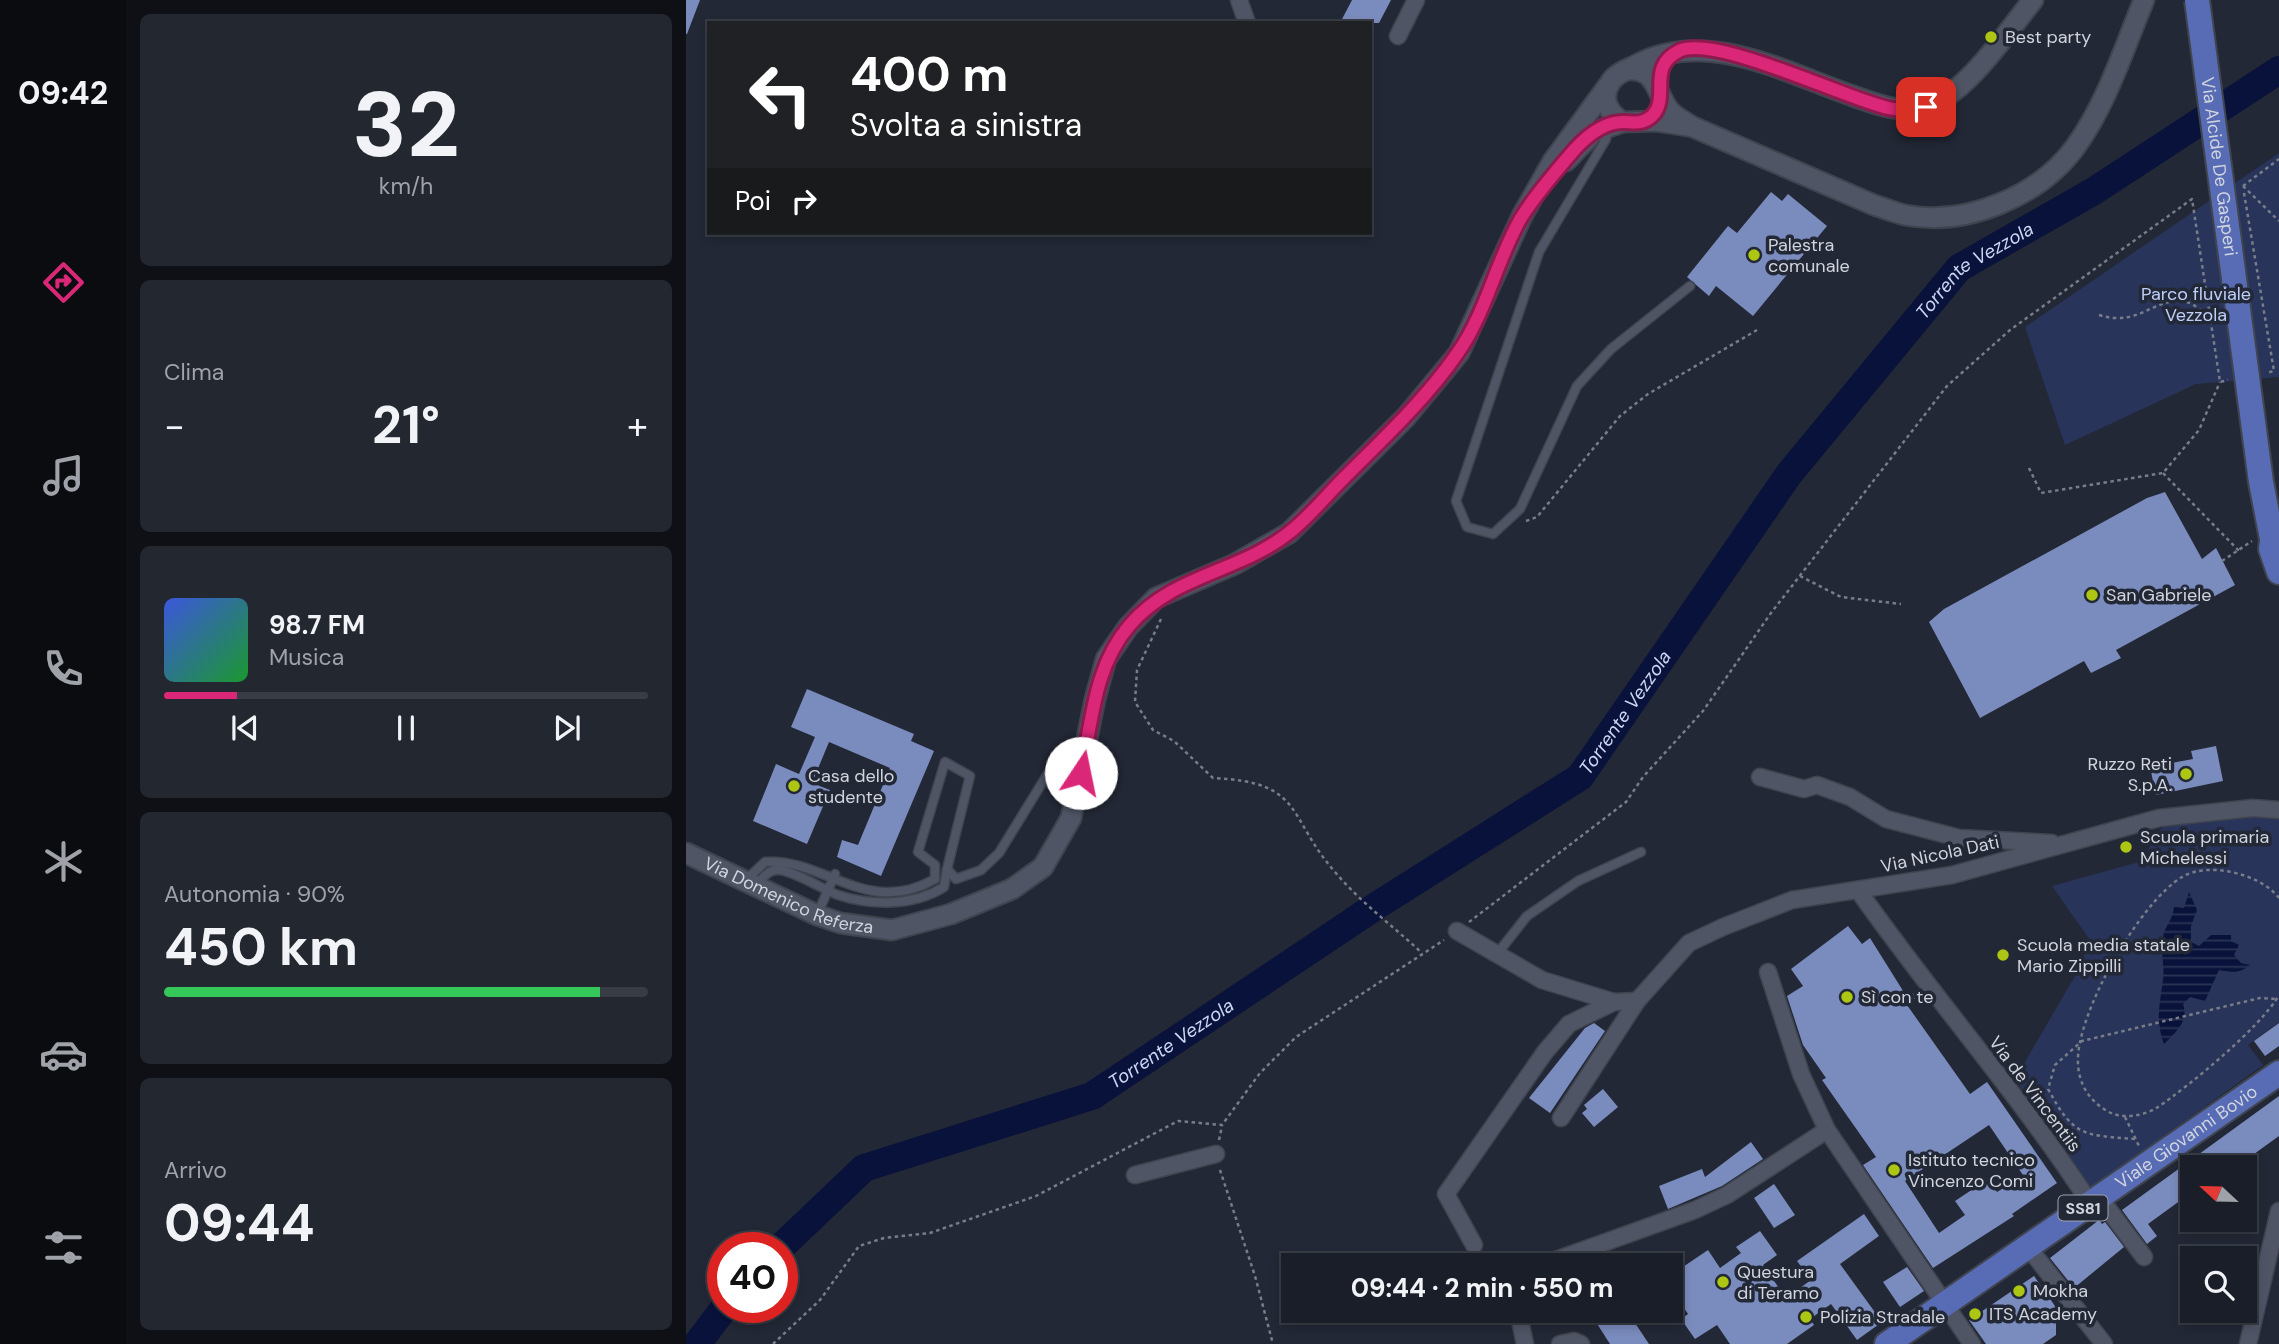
<!DOCTYPE html>
<html lang="it">
<head>
<meta charset="utf-8">
<style>
  body { margin:0; font-family:"DM Sans",sans-serif; background:#232730; color:#f1f3f6; height:100vh; display:flex; flex-direction:column; font-size:26px; white-space:nowrap }
  * { box-sizing:border-box; margin:0 }
  p { font-size:23px; color:#9fa2a8 }
  .icon { flex:none; width:38px; height:38px; fill:none; stroke:currentColor; stroke-width:2; stroke-linecap:round; stroke-linejoin:round }
  .map { position:relative; flex:1; overflow:hidden }
  .drawer { display:flex; flex-direction:column; gap:14px; padding:14px; background:#0e1016; width:560px }
  .drawer>* { flex:none }
  .banner { position:absolute; left:21px; top:21px; width:665px; height:214px; border-radius:0px; box-shadow:0 4px 10px #0003,0 0 0 2px #383c45; background:#202124; color:#fff; overflow:hidden }
  .needle { width:46px; rotate:292deg }
  .tools { position:absolute; left:1494px; top:1155px; display:grid; gap:14px }
  .tools a { display:grid; place-items:center; width:77px; height:77px; border-radius:0px; background:#1a1e28; box-shadow:0 4px 10px #0003,0 0 0 2px #383c45; font-size:35px }
  .speed { position:absolute; left:21px; top:1232px; display:flex; gap:14px; font-size:35px; font-weight:700; text-align:center }
  .speed>* { display:grid; place-content:center; width:91px; height:91px; border-radius:50%; background:#1a1e28; box-shadow:0 4px 10px #0003,0 0 0 2px #383c45; line-height:1 }
  .speed .limit { border:10px solid #d22; background:#fff; color:#111 }
  .pin { position:absolute; display:grid; place-items:center; width:60px; height:60px; color:#fff; margin:-30px; border-radius:14px; box-shadow:0 4px 10px #0006 }
  .me { position:absolute; width:77px; margin:-38px; rotate:11deg; stroke-linejoin:round; filter:drop-shadow(0 0 5px #0008) }
  .turn { display:flex; align-items:center; gap:24px; height:147px; padding:0 28px; font-size:32px }
  .turn .icon { width:91px; height:91px; stroke-width:2.5 }
  .turn b { display:block; font-size:49px; line-height:60px }
  .then { display:flex; align-items:center; height:66px; padding:0 28px; background:#0003; gap:14px; font-size:26px }
  .big { font-size:52px; font-weight:700; line-height:1.1 }
  .drawer .widget { flex:1; display:flex; flex-direction:column; justify-content:center; gap:10px; min-width:0; padding:0 24px; border-radius:10px; background:#232730 }
  .drawer .dial { align-items:center; gap:0 }
  .dial b { font-size:91px; line-height:1 }
  .song { display:flex; align-items:center; gap:21px }
  .cover { width:84px; height:84px; border-radius:10px; background:linear-gradient(135deg,hsl(230 70% 55%),hsl(130 70% 35%)) }
  .played { height:7px; border-radius:4px; background:linear-gradient(90deg,#db2777 15%,#383c45 15%) }
  .keys { display:flex; justify-content:space-around; direction:ltr }
  .heat { display:flex; justify-content:space-between; align-items:center; font-size:38px; direction:ltr }
  .charge { height:10px; border-radius:5px; background:linear-gradient(90deg,#34c759 90%,#383c45 0) }
  .trip { position:absolute; left:595px; top:1253px; width:402px; height:70px; border-radius:0px; background:#1a1e28; box-shadow:0 4px 10px #0003,0 0 0 2px #383c45; font-weight:700; line-height:70px; text-align:center }
  main { display:flex; flex:1; min-height:0 }
  .tabs { display:flex; flex-direction:column; width:126px; justify-content:space-around; align-items:center; background:#0a0c10; color:#9fa2a8 }
  .tabs .icon { width:49px; height:49px }
  .tabs .selected { color:#db2777 }
  .tabs b { font-size:32px; color:#f1f3f6 }
  .map>svg:first-child { display:block }
</style>
</head>
<body>
<main>
<nav class="tabs">
<b>09:42</b>
<svg class="icon selected" aria-label="directions" viewBox="0 0 24 24"><path d="M12 3l9 9-9 9-9-9zM9 14v-3h6M13 9l2 2-2 2"/></svg>
<svg class="icon" aria-label="music" viewBox="0 0 24 24"><path d="M9 18V5l10-2v13"/><circle cx="6" cy="18" r="3"/><circle cx="16" cy="16" r="3"/></svg>
<svg class="icon" aria-label="phone" viewBox="0 0 24 24"><path d="M5 4h4l2 5-3 2q2 4 5 5l2-3 5 2v4C11 20 4 13 5 4z"/></svg>
<svg class="icon" aria-label="climate" viewBox="0 0 24 24"><path d="M12 3v18M4 7l16 10M4 17L20 7"/></svg>
<svg class="icon" aria-label="car" viewBox="0 0 24 24"><path d="M5 17H2v-5l4-1 3-4h7l3 4 3 1v5h-3M9 17h6M6 11h13"/><circle cx="7" cy="17" r="2"/><circle cx="17" cy="17" r="2"/></svg>
<svg class="icon" aria-label="filters" viewBox="0 0 24 24"><path d="M4 7h16M4 17h16"/><circle cx="9" cy="7" r="2"/><circle cx="15" cy="17" r="2"/></svg>
</nav>
<section class="drawer">
<div class="widget dial"><b>32</b><p>km/h</p></div>
<div class="widget"><p>Clima</p>
<div class="heat"><a>−</a><b class="big">21°</b><a>+</a></div>
</div>
<div class="widget">
<div class="song"><i class="cover"></i><div><b>98.7 FM</b><p>Musica</p></div></div>
<div class="played"></div>
<div class="keys"><svg class="icon" aria-label="previous" viewBox="0 0 24 24"><path d="M18 5L8 12l10 7zM5 5v14"/></svg><svg class="icon" aria-label="pause" viewBox="0 0 24 24"><path d="M8 5v14M16 5v14"/></svg><svg class="icon" aria-label="next" viewBox="0 0 24 24"><path d="M6 5l10 7-10 7zM19 5v14"/></svg></div>
</div>
<div class="widget"><p>Autonomia · 90%</p><b class="big">450 km</b><div class="charge"></div></div>
<div class="widget"><p>Arrivo</p><b class="big">09:44</b></div>
</section>
<div class="map">
<svg width="1593" height="1344" viewBox="0 0 1593 1344">
  <defs>
    <pattern id="water-rules" width="6" height="5" patternUnits="userSpaceOnUse" patternTransform="scale(1.75)"><rect width="6" height="5" fill="#09123a"/><path d="M0 2.5h6" fill="none" stroke="#2c3456"/></pattern>
  </defs>
  <rect width="100%" height="100%" fill="#232836"/>
  <g fill="#28345a">
    <polygon points="1593,153 1593,377 1510,384 1379,445 1339,327"/>
    <polygon points="1550,814 1593,817 1593,1022 1562,1045 1577,1065 1401,1191 1329,1079 1392,971 1404,940 1366,886 1457,861 1471,832 1483,823"/>
  </g>
  <path fill="url(#water-rules)" d="M1503 892 1511 910 1505 926V942L1513 946 1525 935H1545V941L1553 945 1548 955 1555 963 1564 965C1553 974 1546 972 1533 970L1519 1001 1504 997 1497 1004C1503 1021 1490 1032 1478 1044 1469 1020 1474 1004 1477 980 1479 966 1474 951 1477 937 1479 925 1487 920 1488 907L1498 908Z"/>
  <g fill="none" stroke-linecap="round" stroke-linejoin="round">
    <g stroke="#09123a" stroke-width="28">
      <path id="s1" d="M94 1248 178 1168 406 1096 687 908 894 777 1103 474 1273 268 1408 191 1593 70"/>
      <polyline points="11,1344 39,1307"/>
    </g>
  </g>
  <g fill="#7a8bbd" fill-rule="evenodd">
    <polygon points="0,0 14,0 1,34 0,34"/>
    <polygon points="666,0 705,0 693,23 654,23"/>
    <polygon points="1085,192 1096,201 1102,194 1141,226 1067,316 1030,286 1023,296 1001,277 1042,226 1051,233"/>
    <polygon points="1479,492 1516,559 1530,548 1549,585 1430,650 1435,658 1405,673 1398,661 1294,718 1243,622 1258,609 1461,498"/>
    <polygon points="121,689 228,734 225,741 248,751 195,876 151,857 156,840 172,845 204,768 143,742 126,783 144,790 121,844 67,821 90,764 113,774 129,737 105,727"/>
    <polygon points="1530,746 1537,781 1470,795 1464,767 1507,759 1505,751"/>
    <path d="M1162 926 1176 944 1184 938 1219 994 1235 993 1221 1005 1284 1094 1301 1082 1371 1183 1326 1214 1328 1216 1247 1268 1177 1165 1190 1157 1136 1080 1140 1078 1117 1045 1101 996 1117 986 1105 969ZM1303 1125 1337 1175 1311 1192 1302 1179 1269 1201 1279 1215 1253 1233 1219 1181Z"/>
    <polygon points="908,1023 919,1031 864,1113 843,1098 899,1028"/>
    <polygon points="1593,1023 1593,1046 1579,1056 1568,1041"/>
    <polygon points="917,1089 932,1107 908,1127 896,1113 901,1109 898,1105"/>
    <polygon points="1593,1096 1593,1136 1550,1167 1507,1167 1507,1216 1495,1200 1462,1224 1471,1236 1461,1244 1436,1210"/>
    <polygon points="1065,1142 1077,1159 1036,1186 982,1209 973,1186 1016,1169 1019,1177"/>
    <polygon points="1088,1184 1109,1215 1088,1228 1068,1198"/>
    <polygon points="1178,1214 1193,1236 1154,1264 1196,1322 1171,1340 1145,1304 1124,1319 1128,1325 1101,1344 1044,1344 1031,1325 1009,1339 995,1319 1002,1314 985,1289 985,1275 1022,1250 1034,1268 1055,1253 1050,1247 1074,1231 1091,1255 1077,1265 1100,1298 1125,1280 1111,1261"/>
    <polygon points="1413,1220 1416,1224 1419,1222 1438,1247 1388,1288 1364,1258"/>
    <polygon points="1221,1267 1238,1291 1214,1307 1197,1282"/>
    <polygon points="1348,1276 1376,1316 1370,1323 1370,1335 1357,1344 1300,1344 1283,1320"/>
    <polygon points="920,1311 941,1311 963,1344 924,1344 908,1319"/>
  </g>
  <g fill="none" stroke-linecap="round" stroke-linejoin="round">
    <defs>
      <g id="service">
        <polyline points="921,129 920,139 853,252 770,501 781,527 807,534 834,509 891,386 925,349 1004,286"/>
        <path d="M59 881 79 862C139 858 181 918 249 879V865L232 852 259 762 284 776 261 869 270 879 295 870 313 853 369 762 397 751"/>
        <path d="M69 885C74 881 80 873 86 871 100 865 137 890 152 895 186 906 228 906 258 887L261 869"/>
        <polyline points="131,915 149,874"/>
        <polyline points="811,954 841,916 892,881 955,852"/>
      </g>
      <g id="minor">
        <polyline points="553,0 561,23"/>
        <polyline points="712,36 730,0"/>
        <polyline points="1074,777 1118,789 1131,785 1164,797 1200,819 1273,838 1366,843"/>
        <path d="M1172 890C1247 997 1333 1094 1404 1203"/>
        <polyline points="771,931 856,980 928,1002"/>
        <polyline points="1082,972 1115,1074 1141,1130 1286,1344"/>
        <polyline points="875,1118 951,1001 1003,943 1037,927 1106,900 1266,875 1473,818 1567,808 1593,810"/>
        <polyline points="449,1175 530,1154"/>
        <polyline points="1413,1197 1458,1257"/>
        <polyline points="788,1245 760,1194 859,1052 883,1024 928,1002 951,1001"/>
        <polyline points="1342,1247 1418,1344"/>
        <polyline points="856,1265 1009,1210 1041,1195 1141,1130"/>
        <polyline points="832,1311 839,1344"/>
        <polyline points="874,1344 888,1341 895,1344"/>
        <polyline points="1562,1344 1593,1211"/>
      </g>
      <g id="tertiary">
        <path d="M940 70C970 67 969 91 983 110 989 117 999 122 1007 127L1188 205C1198 208 1209 213 1219 215 1280 227 1354 196 1390 146 1421 103 1438 48 1458 0"/>
        <path d="M1002 126 970 121 937 122C923 114 914 99 924 83 930 72 944 69 954 63 1023 29 1100 73 1167 96 1190 104 1214 114 1239 107 1280 95 1321 32 1347 0"/>
        <polyline points="880,161 908,132 937,122"/>
        <path id="s2" d="M0 853 131 915 154 923 206 930 265 914 326 889 357 867 385 818 409 699 420 659 442 627 470 598 549 564 603 533 720 417 773 353 836 216 867 161 921 87"/>
      </g>
      <g id="primary">
        <polyline points="1586,539 1585,549 1593,572"/>
        <path id="s3" d="M1201 1344 1593 1073"/>
      </g>
    </defs>
    <use href="#service" stroke="#3f444f" stroke-width="11"/>
    <use href="#minor" stroke="#3f444f" stroke-width="19"/>
    <use href="#tertiary" stroke="#3f444f" stroke-width="23"/>
    <use href="#primary" stroke="#3f444f" stroke-width="28"/>
    <g stroke="#787d88" stroke-width="2.5" stroke-dasharray="3.5 3.5" stroke-linecap="butt">
      <polyline points="1557,186 1593,221"/>
      <polyline points="1557,186 1593,159"/>
      <polyline points="1558,193 1588,371 1580,373"/>
      <path d="M1413 315C1453 328 1468 296 1500 302 1507 303 1517 312 1524 316"/>
      <polyline points="1343,468 1355,493 1477,473 1513,430 1534,382"/>
      <polyline points="1477,473 1553,551"/>
      <polyline points="840,521 851,517 934,416 962,394 1071,330"/>
      <polyline points="1536,561 1566,541"/>
      <polyline points="1114,576 1155,597 1215,604"/>
      <path d="M475 619 451 670 449 702 467 730 488 741 527 778C619 782 600 816 649 872 674 902 707 926 736 953"/>
      <path d="M1593 898C1575 874 1522 861 1496 877 1454 902 1389 1015 1392 1064 1393 1085 1404 1101 1421 1111 1436 1120 1458 1116 1472 1107 1503 1086 1575 1027 1593 995"/>
      <polyline points="783,922 940,802 957,777 1017,711 1085,613 1261,386 1324,330 1506,199 1534,382 1542,380"/>
      <polyline points="1439,1117 1453,1146"/>
      <path d="M1449 1139C1397 1135 1388 1137 1362 1089L1369 1065 1396 1041 1574 998 1591 999"/>
      <polyline points="533,1140 536,1126"/>
      <polyline points="534,1170 569,1276 587,1344"/>
      <polyline points="87,1344 134,1300 173,1246 198,1238 244,1233 350,1196 492,1121 536,1125 574,1073 610,1037 758,940"/>
    </g>
    <use href="#service" stroke="#4f5565" stroke-width="8"/>
    <use href="#minor" stroke="#4f5565" stroke-width="16"/>
    <use href="#tertiary" stroke="#4f5565" stroke-width="19"/>
    <use href="#primary" stroke="#576cb5" stroke-width="24"/>
    <defs>
      <g id="primary-bridge">
        <path id="s4" d="M1511 0 1575 482 1586 539"/>
      </g>
    </defs>
    <use href="#primary-bridge" stroke="#3f444f" stroke-width="28" stroke-linecap="butt"/>
    <use href="#primary-bridge" stroke="#576cb5" stroke-width="24"/>
  </g>
  <g fill="none" stroke-linecap="round" stroke-linejoin="round">
    <defs>
      <path id="route" d="M395 773C406 722 408 667 443 626 487 574 553 573 604 532 623 517 640 496 657 479 697 439 739 400 771 354 800 314 810 261 835 218 849 195 871 170 889 149 901 136 918 122 937 122 949 122 956 125 966 116 985 98 960 67 993 51 1029 34 1158 98 1202 108 1213 111 1228 108 1240 107"/>
    </defs>
    <use href="#route" stroke="#8e194d" stroke-width="18"/>
    <use href="#route" stroke="#db2777" stroke-width="12"/>
  </g>
  <g fill="#acc613" stroke="#232836" stroke-width="2.5">
    <circle cx="1305" cy="37" r="7"/>
    <circle cx="1068" cy="255" r="7"/>
    <circle cx="1406" cy="595" r="7"/>
    <circle cx="1500" cy="774" r="7"/>
    <circle cx="108" cy="786" r="7"/>
    <circle cx="1440" cy="847" r="7"/>
    <circle cx="1317" cy="955" r="7"/>
    <circle cx="1161" cy="997" r="7"/>
    <circle cx="1208" cy="1170" r="7"/>
    <circle cx="1037" cy="1282" r="7"/>
    <circle cx="1333" cy="1291" r="7"/>
    <circle cx="1289" cy="1314" r="7"/>
    <circle cx="1120" cy="1317" r="7"/>
  </g>
  <g text-anchor="middle" stroke-width="7" stroke-linejoin="round" paint-order="stroke">
    <rect fill="#232836" stroke="#9da1ac" stroke-width="2" x="1372.5" y="1195.5" width="49" height="25" rx="5"/>
    <g font-size="16" font-weight="bold" fill="#d1d5de">
      <text x="1397" y="1214">SS81</text>
    </g>
    <g font-size="18" fill="#d1d5de" stroke="#232836" text-anchor="start">
      <text x="1319" y="43">Best party</text>
      <text x="1082" y="251">Palestra<tspan x="1082" dy="21">comunale</tspan></text>
      <text x="1420" y="601">San Gabriele</text>
      <text x="1486" y="770" text-anchor="end">Ruzzo Reti<tspan x="1486" dy="21">S.p.A.</tspan></text>
      <text x="122" y="782">Casa dello<tspan x="122" dy="21">studente</tspan></text>
      <text x="1454" y="843">Scuola primaria<tspan x="1454" dy="21">Michelessi</tspan></text>
      <text x="1331" y="951">Scuola media statale<tspan x="1331" dy="21">Mario Zippilli</tspan></text>
      <text x="1175" y="1003">Sì con te</text>
      <text x="1222" y="1166">Istituto tecnico<tspan x="1222" dy="21">Vincenzo Comi</tspan></text>
      <text x="1051" y="1278">Questura<tspan x="1051" dy="21">di Teramo</tspan></text>
      <text x="1347" y="1297">Mokha</text>
      <text x="1303" y="1320">ITS Academy</text>
      <text x="1134" y="1323">Polizia Stradale</text>
    </g>
    <g font-size="18" fill="#d1d5de" stroke="#232836">
      <text dy="6" stroke="none"><textPath href="#s4" startOffset="168">Via Alcide De Gasperi</textPath></text>
      <text transform="translate(1254 854) rotate(-12)" y="6">Via Nicola Dati</text>
      <text dy="6" stroke="none"><textPath href="#s2" startOffset="112">Via Domenico Referza</textPath></text>
      <text transform="translate(1349 1094) rotate(53)" y="6">Via de Vincentiis</text>
      <text dy="6" stroke="none"><textPath href="#s3" startOffset="364">Viale Giovanni Bovio</textPath></text>
    </g>
    <g font-size="18" fill="#bfcffb" stroke="#232836">
      <text x="1510" y="300">Parco fluviale<tspan x="1510" dy="21">Vezzola</tspan></text>
    </g>
    <g font-size="19" font-style="italic" fill="#ccd7f5" stroke="#232836">
      <text dy="7" stroke="none"><textPath href="#s1" startOffset="1584">Torrente Vezzola</textPath></text>
      <text dy="7" stroke="none"><textPath href="#s1" startOffset="1017">Torrente Vezzola</textPath></text>
      <text dy="7" stroke="none"><textPath href="#s1" startOffset="450">Torrente Vezzola</textPath></text>
    </g>
  </g>
</svg>
<div class="tools">
<a><svg class="needle" viewBox="-14 -14 28 28"><path d="M0-13l5 13h-10z" fill="#e53935"/><path d="M0 13l5-13h-10z" fill="#9fa2a8"/></svg></a>
<a><svg class="icon" aria-label="search" viewBox="0 0 24 24"><circle cx="10" cy="10" r="6"/><path d="M15 15l6 6"/></svg></a>
</div>
<div class="speed"><div class="limit">40</div></div>
<div class="pin" style="left:1240px;top:107px;background:#d93025"><svg class="icon" aria-label="arrive" viewBox="0 0 24 24"><path d="M6 21V4h12l-3 4 3 4H6"/></svg></div>
<svg class="me" style="left:395px;top:773px" viewBox="-20 -20 40 40"><circle r="19" fill="#fff"/><path d="M0-13L10 11 0 6-10 11z" fill="#db2777"/></svg>
<div class="trip">09:44 · 2 min · 550 m</div>
<div class="banner">
<div class="turn"><svg class="icon" aria-label="left" viewBox="0 0 24 24"><path d="M17 20v-9H6M10 6l-5 5 5 5"/></svg><div><b>400 m</b>Svolta a sinistra</div></div>
<div class="then">Poi<svg class="icon" aria-label="right" viewBox="0 0 24 24"><path d="M7 20v-9h11M14 6l5 5-5 5"/></svg></div>
</div>
</div>
</main>
</body>
</html>
